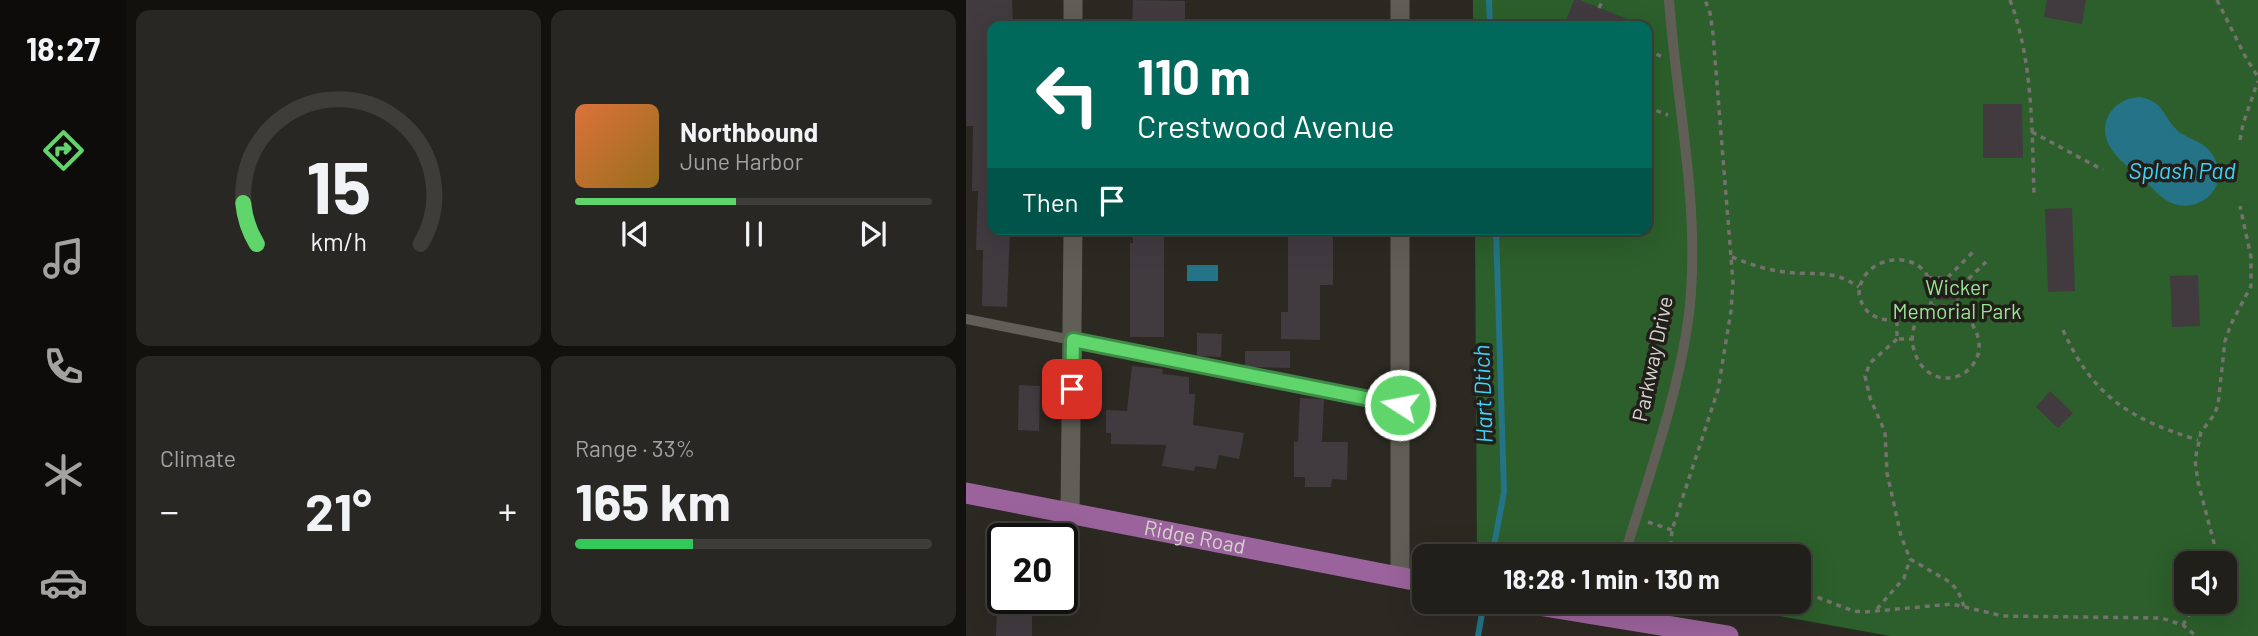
<!DOCTYPE html>
<html lang="en">
<head>
<meta charset="utf-8">
<style>
  body { margin:0; font-family:Barlow,sans-serif; background:#292723; color:#f1f3f6; height:100vh; display:flex; flex-direction:column; font-size:26px; white-space:nowrap }
  * { box-sizing:border-box; margin:0 }
  p { font-size:23px; color:#a2a2a2 }
  .icon { flex:none; width:38px; height:38px; fill:none; stroke:currentColor; stroke-width:2; stroke-linecap:round; stroke-linejoin:round }
  .map { position:relative; flex:1; overflow:hidden }
  .side { display:flex; flex-direction:column; gap:10px; padding:10px; background:#12110e; width:840px }
  .side>* { flex:none }
  .guide { position:absolute; left:21px; top:21px; width:665px; height:214px; border-radius:14px; box-shadow:0 7px 28px #0002,0 0 0 2px #3e3d39; background:#00695c; color:#fff; overflow:hidden }
  .buttons { position:absolute; left:1208px; top:551px; display:grid; gap:14px }
  .buttons a { display:grid; place-items:center; width:63px; height:63px; border-radius:14px; background:#211f1a; box-shadow:0 7px 28px #0002,0 0 0 2px #3e3d39; font-size:35px }
  .speed { position:absolute; left:21px; top:523px; display:flex; gap:14px; font-size:35px; font-weight:700; text-align:center }
  .speed>* { display:grid; place-content:center; width:91px; height:91px; border-radius:50%; background:#211f1a; box-shadow:0 7px 28px #0002,0 0 0 2px #3e3d39; line-height:1 }
  .speed .limit { border:4px solid #111; border-radius:10px; background:#fff; color:#111 }
  .pin { position:absolute; display:grid; place-items:center; width:60px; height:60px; color:#fff; margin:-30px; border-radius:14px; box-shadow:0 4px 10px #0006 }
  .me { position:absolute; width:77px; margin:-38px; rotate:281deg; stroke-linejoin:round; filter:drop-shadow(0 0 5px #0008) }
  .turn { display:flex; align-items:center; gap:24px; height:147px; padding:0 35px; font-size:32px }
  .turn .icon { width:91px; height:91px; stroke-width:2.5 }
  .turn b { display:block; font-size:49px; line-height:60px }
  .then { display:flex; align-items:center; height:66px; padding:0 35px; background:#0003; gap:14px; font-size:26px }
  .big { font-size:52px; font-weight:700; line-height:1.1 }
  .side .card { flex:1; display:flex; flex-direction:column; justify-content:center; gap:10px; min-width:0; padding:0 24px; border-radius:14px; background:#292723 }
  .side .dial { align-items:center; gap:0 }
  .dial svg { height:182px; overflow:visible; fill:none; stroke:#3e3d39; stroke-width:7; stroke-linecap:round; text-anchor:middle }
  .dial text { fill:#f1f3f6; stroke:none }
  .song { display:flex; align-items:center; gap:21px }
  .cover { width:84px; height:84px; border-radius:10px; background:linear-gradient(135deg,hsl(20 70% 55%),hsl(40 70% 35%)) }
  .played { height:7px; border-radius:4px; background:linear-gradient(90deg,#5fd56b 45%,#3e3d39 45%) }
  .keys { display:flex; justify-content:space-around; direction:ltr }
  .heat { display:flex; justify-content:space-between; align-items:center; font-size:38px; direction:ltr }
  .charge { height:10px; border-radius:5px; background:linear-gradient(90deg,#34c759 33%,#3e3d39 0) }
  .side .tiles { flex:1; display:grid; gap:10px; grid-template-columns:repeat(2,1fr) }
  .trip { position:absolute; left:446px; top:544px; width:399px; height:70px; border-radius:14px; background:#211f1a; box-shadow:0 7px 28px #0002,0 0 0 2px #3e3d39; font-weight:700; line-height:70px; text-align:center }
  main { display:flex; flex:1; min-height:0 }
  .dock { display:flex; flex-direction:column; width:126px; justify-content:space-around; align-items:center; background:#0d0c0a; color:#a2a2a2 }
  .dock .icon { width:49px; height:49px }
  .dock .selected { color:#5fd56b }
  .dock b { font-size:32px; color:#f1f3f6 }
  .map>svg:first-child { display:block }
</style>
</head>
<body>
<main>
<nav class="dock">
<b>18:27</b>
<svg class="icon selected" aria-label="directions" viewBox="0 0 24 24"><path d="M12 3l9 9-9 9-9-9zM9 14v-3h6M13 9l2 2-2 2"/></svg>
<svg class="icon" aria-label="music" viewBox="0 0 24 24"><path d="M9 18V5l10-2v13"/><circle cx="6" cy="18" r="3"/><circle cx="16" cy="16" r="3"/></svg>
<svg class="icon" aria-label="phone" viewBox="0 0 24 24"><path d="M5 4h4l2 5-3 2q2 4 5 5l2-3 5 2v4C11 20 4 13 5 4z"/></svg>
<svg class="icon" aria-label="climate" viewBox="0 0 24 24"><path d="M12 3v18M4 7l16 10M4 17L20 7"/></svg>
<svg class="icon" aria-label="car" viewBox="0 0 24 24"><path d="M5 17H2v-5l4-1 3-4h7l3 4 3 1v5h-3M9 17h6M6 11h13"/><circle cx="7" cy="17" r="2"/><circle cx="17" cy="17" r="2"/></svg>
</nav>
<section class="side">
<div class="tiles">
<div class="card dial"><svg viewBox="0 0 100 80">
<path d="M14 69A42 42 0 1 1 86 69"/>
<path d="M14 69A42 42 0 0 1 8 51" stroke="#5fd56b"/>
<text x="50" y="56" font-size="32" font-weight="700">15</text>
<text x="50" y="72" font-size="11">km/h</text>
</svg></div>
<div class="card">
<div class="song"><i class="cover"></i><div><b>Northbound</b><p>June Harbor</p></div></div>
<div class="played"></div>
<div class="keys"><svg class="icon" aria-label="previous" viewBox="0 0 24 24"><path d="M18 5L8 12l10 7zM5 5v14"/></svg><svg class="icon" aria-label="pause" viewBox="0 0 24 24"><path d="M8 5v14M16 5v14"/></svg><svg class="icon" aria-label="next" viewBox="0 0 24 24"><path d="M6 5l10 7-10 7zM19 5v14"/></svg></div>
</div>
<div class="card"><p>Climate</p>
<div class="heat"><a>−</a><b class="big">21°</b><a>+</a></div>
</div>
<div class="card"><p>Range · 33%</p><b class="big">165 km</b><div class="charge"></div></div>
</div>
</section>
<div class="map">
<svg width="1292" height="636" viewBox="0 0 1292 636">
  <rect width="100%" height="100%" fill="#2c2923"/>
  <path fill="#2c5f2b" fill-rule="evenodd" d="M507 0H1292V636H924L737 602H833V556H511L509 229H681V26H507ZM1220 564H1258V602H1220Z"/>
  <g fill="#247386">
    <path d="M1173 97C1198 101 1196 115 1211 130 1221 139 1234 140 1243 150 1266 177 1245 210 1212 205 1200 203 1190 192 1182 184 1170 173 1155 163 1146 150 1129 126 1145 99 1173 97Z"/>
    <rect x="221" y="265" width="31" height="16"/>
  </g>
  <g fill="none" stroke-linecap="round" stroke-linejoin="round">
    <g stroke="#247386" stroke-width="6">
      <polyline points="523,0 524,26"/>
      <polyline points="526,556 538,492 530,229"/>
      <polyline points="512,636 518,602"/>
    </g>
  </g>
  <g fill="#413b40">
    <polygon points="0,0 46,0 47,25 26,26 26,229 44,229 41,307 16,306 17,250 10,250 12,191 6,191 7,126 0,126"/>
    <polygon points="167,0 219,1 219,26 166,26"/>
    <polygon points="608,0 614,0 678,26 598,26"/>
    <polygon points="1081,0 1120,0 1116,24 1078,17"/>
    <polygon points="1017,104 1056,104 1057,158 1017,158"/>
    <polygon points="1106,208 1109,291 1082,292 1079,209"/>
    <polygon points="167,229 198,229 198,337 164,337 164,243 167,243"/>
    <polygon points="322,229 367,229 367,285 354,285 354,340 315,339 315,312 322,312"/>
    <polygon points="1232,275 1234,326 1206,327 1204,276"/>
    <rect x="970" y="280" width="20" height="20"/>
    <polygon points="231,333 256,334 255,357 231,356"/>
    <polygon points="279,351 324,351 324,368 279,367"/>
    <polygon points="166,366 197,369 196,374 223,377 223,394 229,394 227,425 278,433 273,459 253,455 250,469 229,466 228,471 196,466 200,445 145,444 145,433 140,433 140,410 161,411"/>
    <polygon points="53,385 74,386 73,431 52,430"/>
    <polygon points="1084,391 1107,413 1092,428 1070,407"/>
    <polygon points="334,398 358,399 356,442 382,442 381,480 366,479 365,487 339,487 339,477 328,477 328,442 332,442"/>
    <polygon points="31,609 66,609 66,636 30,636"/>
  </g>
  <g fill="none" stroke-linecap="round" stroke-linejoin="round">
    <g stroke="#74726d" stroke-width="3.5" stroke-dasharray="5 5" stroke-linecap="butt">
      <path d="M1044 0C1067 61 1066 130 1068 195"/>
      <polyline points="1251,0 1279,56 1292,77"/>
      <polyline points="633,8 637,0"/>
      <polyline points="681,51 695,56"/>
      <polyline points="681,107 702,115"/>
      <polyline points="1066,132 1137,170"/>
      <polyline points="1274,140 1277,124 1292,81"/>
      <path d="M766 257C781 263 797 269 813 271 846 277 863 267 893 287"/>
      <polyline points="962,278 981,278 1008,251"/>
      <polyline points="964,306 991,306"/>
      <path d="M951 320C926 321 899 324 893 294 894 257 949 247 963 279 966 286 967 299 964 306 961 312 953 316 950 322 939 344 954 379 981 378 990 378 999 374 1005 367 1023 346 1008 322 991 306L992 289 1020 262"/>
      <polyline points="931,321 931,339 947,339"/>
      <path d="M1097 330C1127 397 1164 419 1232 440"/>
      <polyline points="931,339 904,363 899,376 904,398 919,432 921,473 935,536 944,559 984,582 992,591 998,606"/>
      <polyline points="682,522 706,530"/>
      <polyline points="707,556 705,542 706,530 752,390 765,311 767,282 747,34 744,13 739,0"/>
      <polyline points="1248,564 1248,543 1232,482 1229,460 1235,432 1248,415 1252,405 1259,341 1265,324 1285,286 1285,257 1274,206"/>
      <polyline points="833,590 887,611 899,612 986,604 1037,616 1195,618 1217,625 1230,636"/>
      <polyline points="911,609 938,578 944,559"/>
      <polyline points="1217,625 1230,602"/>
    </g>
    <g stroke="#615e57" stroke-width="10">
      <polyline points="0,319 434,405"/>
      <path d="M658 556C683 475 719 377 725 293 732 195 710 97 703 0"/>
    </g>
    <g stroke="#615e57" stroke-width="19">
      <polyline points="434,0 434,26"/>
      <polyline points="107,26 107,0"/>
      <polyline points="434,229 434,578"/>
      <polyline points="104,513 107,229"/>
    </g>
    <g stroke="#9b639b" stroke-width="21">
      <path id="s1" d="M0 493 458 582"/>
      <polyline points="554,602 762,636"/>
    </g>
  </g>
  <g fill="none" stroke-linecap="round" stroke-linejoin="round">
    <defs>
      <polyline id="route" points="106,389 107,340 434,405"/>
    </defs>
    <use href="#route" stroke="#3e8a46" stroke-width="18"/>
    <use href="#route" stroke="#5fd56b" stroke-width="12"/>
  </g>
  <g text-anchor="middle" stroke-width="7" stroke-linejoin="round" paint-order="stroke">
    <g font-size="21" fill="#9ae496" stroke="#221f1a">
      <text x="991" y="295">Wicker<tspan x="991" dy="24">Memorial Park</tspan></text>
    </g>
    <g font-size="21" fill="#d5d3cf" stroke="#221f1a">
      <text transform="translate(687 359) rotate(-78)" y="7">Parkway Drive</text>
      <text dy="7" stroke="none"><textPath href="#s1" startOffset="233">Ridge Road</textPath></text>
    </g>
    <g font-size="23" font-style="italic" fill="#3ed4f7" stroke="#221f1a">
      <text x="1216" y="179">Splash Pad</text>
      <text transform="translate(517 394) rotate(-92)" y="8">Hart Dtich</text>
    </g>
  </g>
</svg>
<div class="buttons">
<a><svg class="icon" aria-label="sound" viewBox="0 0 24 24"><path d="M4 9h4l5-4v14l-5-4H4zM17 9q2 3 0 6"/></svg></a>
</div>
<div class="speed"><div class="limit">20</div></div>
<div class="pin" style="left:106px;top:389px;background:#d93025"><svg class="icon" aria-label="arrive" viewBox="0 0 24 24"><path d="M6 21V4h12l-3 4 3 4H6"/></svg></div>
<svg class="me" style="left:434px;top:405px" viewBox="-20 -20 40 40"><circle r="17" fill="#5fd56b" stroke="#fff" stroke-width="3"/><path d="M0-11L8 9 0 5-8 9z" fill="#fff"/></svg>
<div class="trip">18:28 · 1 min · 130 m</div>
<div class="guide">
<div class="turn"><svg class="icon" aria-label="left" viewBox="0 0 24 24"><path d="M17 20v-9H6M10 6l-5 5 5 5"/></svg><div><b>110 m</b>Crestwood Avenue</div></div>
<div class="then">Then<svg class="icon" aria-label="arrive" viewBox="0 0 24 24"><path d="M6 21V4h12l-3 4 3 4H6"/></svg></div>
</div>
</div>
</main>
</body>
</html>
